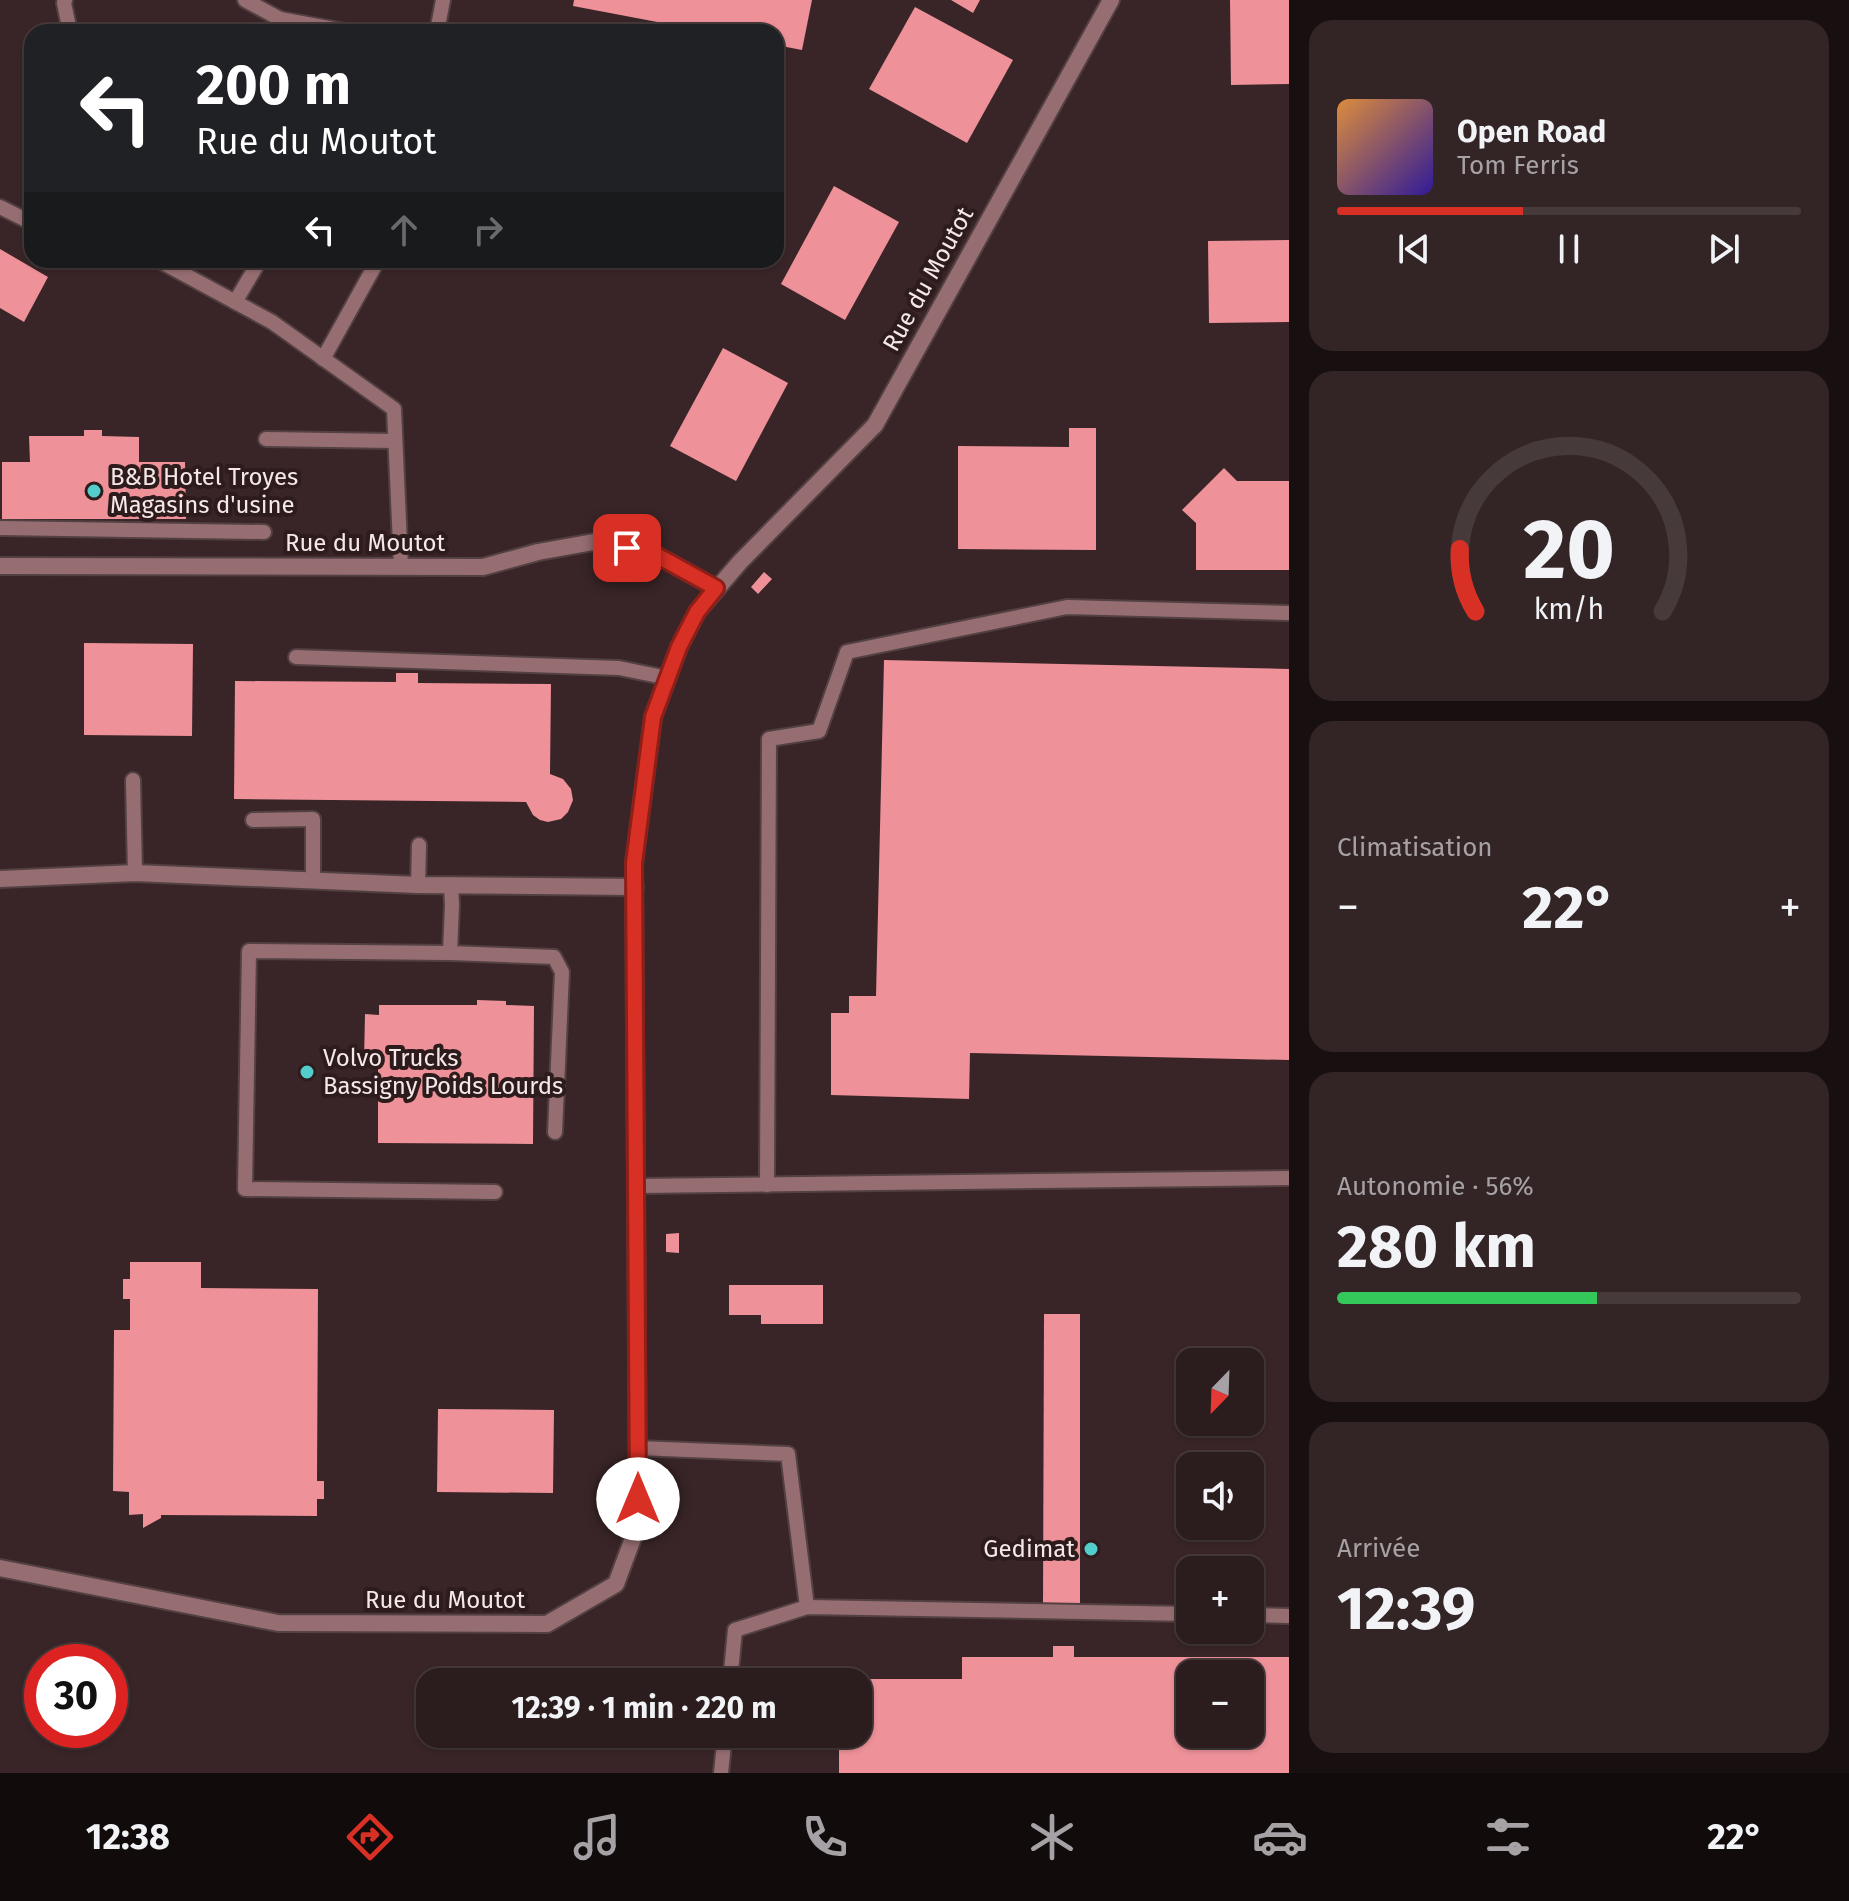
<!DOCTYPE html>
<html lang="fr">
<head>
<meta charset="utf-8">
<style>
  body { margin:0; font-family:"Fira Sans",sans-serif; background:#332526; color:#f1f3f6; height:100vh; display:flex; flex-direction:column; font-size:30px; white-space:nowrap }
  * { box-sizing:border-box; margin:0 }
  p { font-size:26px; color:#a6a1a4 }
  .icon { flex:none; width:44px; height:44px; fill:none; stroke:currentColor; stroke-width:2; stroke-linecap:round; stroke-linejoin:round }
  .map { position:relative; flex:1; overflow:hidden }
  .drawer { display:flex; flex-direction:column; gap:20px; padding:20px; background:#180f10; width:560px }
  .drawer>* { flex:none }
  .guide { position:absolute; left:24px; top:24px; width:760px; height:244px; border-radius:24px; box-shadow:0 2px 6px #0004,0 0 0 2px #473a3b; background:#202124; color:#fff; overflow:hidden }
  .needle { width:52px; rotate:203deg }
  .tools { position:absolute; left:1176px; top:1348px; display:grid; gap:16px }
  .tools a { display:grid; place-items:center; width:88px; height:88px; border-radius:16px; background:#2b1c1d; box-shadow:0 2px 6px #0004,0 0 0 2px #473a3b; font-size:40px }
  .speed { position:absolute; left:24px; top:1644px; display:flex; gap:16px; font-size:40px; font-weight:700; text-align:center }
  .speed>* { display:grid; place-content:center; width:104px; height:104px; border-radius:50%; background:#2b1c1d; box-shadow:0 2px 6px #0004,0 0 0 2px #473a3b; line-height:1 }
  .speed .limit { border:12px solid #d22; background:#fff; color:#111 }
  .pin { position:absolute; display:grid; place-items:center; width:68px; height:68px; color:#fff; margin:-34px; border-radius:16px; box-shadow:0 4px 12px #0006 }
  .me { position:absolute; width:88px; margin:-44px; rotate:0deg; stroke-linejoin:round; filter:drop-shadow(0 0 6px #0008) }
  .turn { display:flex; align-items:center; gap:28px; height:168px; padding:0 40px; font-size:36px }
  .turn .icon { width:104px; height:104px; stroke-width:2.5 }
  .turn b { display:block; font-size:56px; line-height:68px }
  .lanes { display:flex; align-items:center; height:76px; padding:0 40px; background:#0003; justify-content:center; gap:40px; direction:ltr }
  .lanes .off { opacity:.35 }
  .big { font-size:60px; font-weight:700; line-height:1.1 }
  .drawer .card { flex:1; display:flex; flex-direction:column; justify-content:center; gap:12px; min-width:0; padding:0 28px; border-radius:24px; background:#332526 }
  .drawer .dial { align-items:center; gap:0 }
  .dial svg { height:208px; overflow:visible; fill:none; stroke:#473a3b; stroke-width:7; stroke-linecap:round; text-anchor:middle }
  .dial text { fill:#f1f3f6; stroke:none }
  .song { display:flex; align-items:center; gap:24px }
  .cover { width:96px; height:96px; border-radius:12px; background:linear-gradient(135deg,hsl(30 70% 55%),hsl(250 70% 35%)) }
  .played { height:8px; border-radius:4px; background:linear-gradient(90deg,#d93025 40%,#473a3b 40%) }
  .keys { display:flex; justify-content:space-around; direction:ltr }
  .heat { display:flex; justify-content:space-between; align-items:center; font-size:44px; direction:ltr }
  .charge { height:12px; border-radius:6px; background:linear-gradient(90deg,#34c759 56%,#473a3b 0) }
  .trip { position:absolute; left:416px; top:1668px; width:456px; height:80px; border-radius:24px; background:#2b1c1d; box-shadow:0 2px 6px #0004,0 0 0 2px #473a3b; font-weight:700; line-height:80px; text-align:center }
  .tab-bar { display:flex; height:128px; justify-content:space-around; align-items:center; background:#110b0c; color:#a6a1a4 }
  .tab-bar .icon { width:56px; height:56px }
  .tab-bar .selected { color:#d93025 }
  .tab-bar b { font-size:36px; color:#f1f3f6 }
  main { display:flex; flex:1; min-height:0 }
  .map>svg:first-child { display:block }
</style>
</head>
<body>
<main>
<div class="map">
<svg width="1289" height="1773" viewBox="0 0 1289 1773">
  <rect width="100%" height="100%" fill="#392527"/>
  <g fill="#ee9199" fill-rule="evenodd">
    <polygon points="574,0 812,0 802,50 776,45 776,32 710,32 573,6"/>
    <polygon points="951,0 980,0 973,13"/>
    <polygon points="1230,0 1289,0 1289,84 1231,85"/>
    <polygon points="915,7 1013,60 967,143 869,89"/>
    <polygon points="834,186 899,222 845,320 781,284"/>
    <polygon points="1289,240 1289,322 1209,323 1208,241"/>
    <polygon points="0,249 48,277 24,322 0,308"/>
    <polygon points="723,348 788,383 736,481 670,446"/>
    <polygon points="1069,428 1096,428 1096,550 958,549 958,446 1069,447"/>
    <polygon points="84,430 102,430 102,436 139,437 139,462 185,462 186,519 2,519 2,462 30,462 29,436 84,436"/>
    <polygon points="1224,468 1237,481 1289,481 1289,570 1196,570 1196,523 1182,510"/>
    <polygon points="764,572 772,579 758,594 751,587"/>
    <polygon points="84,643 193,644 192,736 84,735"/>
    <polygon points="884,660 1289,669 1289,1060 970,1053 969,1099 831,1095 831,1013 849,1013 849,996 876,996"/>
    <polygon points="396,673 418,673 418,683 551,684 550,774 563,779 571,789 573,800 568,812 561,819 548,822 540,820 533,815 526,802 234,799 235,681 396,682"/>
    <polygon points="477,1000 506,1001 506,1005 534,1006 533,1144 378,1143 378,1061 364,1061 365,1014 379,1015 379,1005 477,1005"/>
    <polygon points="679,1233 679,1253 666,1252 666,1234"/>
    <polygon points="130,1262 201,1262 201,1288 318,1289 317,1481 324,1481 324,1499 317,1499 317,1516 161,1515 161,1518 143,1528 143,1514 129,1515 129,1492 113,1491 114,1330 130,1330 130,1299 123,1299 123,1279 130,1279"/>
    <polygon points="729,1285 823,1285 823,1324 761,1324 761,1315 729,1315"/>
    <polygon points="1044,1314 1080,1314 1080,1606 1043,1606"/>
    <polygon points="438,1409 554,1410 553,1493 437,1492"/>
    <path d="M1053 1646H1074V1657H1289V1773H839V1734H858V1682H839V1679H962V1657H1053ZM1190 1674H1250V1734H1190Z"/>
  </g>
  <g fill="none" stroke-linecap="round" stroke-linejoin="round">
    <defs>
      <g id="lane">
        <polyline points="65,0 64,3 70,32"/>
        <polyline points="245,0 280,19"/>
        <polyline points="276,32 280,19 350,32"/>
        <polyline points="437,32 443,0"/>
        <polyline points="0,207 32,223"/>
        <polyline points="158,260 272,322 394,409 401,567"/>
        <polyline points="235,302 260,260"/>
        <polyline points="323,359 378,260"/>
        <polyline points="266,439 395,441"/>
        <polyline points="0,528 264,532"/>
        <polyline points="296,657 619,668 668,678"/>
        <polyline points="133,780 135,873"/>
        <polyline points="253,820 313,819 313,881"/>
        <polyline points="418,885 419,845"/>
        <polyline points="450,953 452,905 451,886"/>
        <polyline points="767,1185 769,739 819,731 847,652 1067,607 1289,613"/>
        <polyline points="636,1186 1289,1178"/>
        <polyline points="495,1192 245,1189 249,951 450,953 554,957 562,972 555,1132"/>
        <polyline points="637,1448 788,1454 807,1607"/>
        <polyline points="1250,1615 1289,1616"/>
        <polyline points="730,1682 735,1630 807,1607 1190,1614"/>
        <polyline points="721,1773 725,1734"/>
      </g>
      <g id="street">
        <polyline points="0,566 483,567 538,552 599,541 656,555 716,588"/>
        <polyline points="0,879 135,873 418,885 635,887"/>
        <polyline points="0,1568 278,1623 547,1624 616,1584 638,1525 634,863 653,717 679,647 697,612 740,562 875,425 1111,0"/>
      </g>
    </defs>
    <use href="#lane" stroke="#534042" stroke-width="18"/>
    <use href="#street" stroke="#534042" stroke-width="20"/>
    <use href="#lane" stroke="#966e71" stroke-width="14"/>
    <use href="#street" stroke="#966e71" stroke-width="16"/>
  </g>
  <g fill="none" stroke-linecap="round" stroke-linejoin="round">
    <defs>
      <polyline id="route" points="627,548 656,555 716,588 697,612 679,647 653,717 634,863 638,1499"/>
    </defs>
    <use href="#route" stroke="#8d1f18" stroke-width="20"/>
    <use href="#route" stroke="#d93025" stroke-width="14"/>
  </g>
  <g fill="#52cdcc" stroke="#2e1c1d" stroke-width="3">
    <circle cx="94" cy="491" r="8"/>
    <circle cx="307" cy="1072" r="8"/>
    <circle cx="1091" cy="1549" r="8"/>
  </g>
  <g text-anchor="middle" stroke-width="8" stroke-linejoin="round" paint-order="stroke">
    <g font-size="24" fill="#f5e8e8" stroke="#2e1c1d">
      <text transform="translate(928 279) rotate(-61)" y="8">Rue du Moutot</text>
      <text x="365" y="551">Rue du Moutot</text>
      <text x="445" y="1608">Rue du Moutot</text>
    </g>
    <g font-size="24" fill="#f5e8e8" stroke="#2e1c1d" text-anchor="start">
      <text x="110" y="485">B&amp;B Hotel Troyes<tspan x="110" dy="28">Magasins d'usine</tspan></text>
      <text x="323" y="1066">Volvo Trucks<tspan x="323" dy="28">Bassigny Poids Lourds</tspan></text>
      <text x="1075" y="1557" text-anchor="end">Gedimat</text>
    </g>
  </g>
</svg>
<div class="tools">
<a><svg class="needle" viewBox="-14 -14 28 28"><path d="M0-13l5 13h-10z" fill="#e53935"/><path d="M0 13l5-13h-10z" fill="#a6a1a4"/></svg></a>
<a><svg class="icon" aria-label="sound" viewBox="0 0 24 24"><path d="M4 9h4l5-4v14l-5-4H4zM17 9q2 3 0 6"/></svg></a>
<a>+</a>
<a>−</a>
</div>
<div class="speed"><div class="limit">30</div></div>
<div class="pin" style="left:627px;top:548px;background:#d93025"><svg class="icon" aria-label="arrive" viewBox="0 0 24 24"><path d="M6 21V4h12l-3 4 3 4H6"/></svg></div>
<svg class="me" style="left:638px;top:1499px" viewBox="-20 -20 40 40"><circle r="19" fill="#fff"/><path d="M0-13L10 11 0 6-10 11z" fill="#d93025"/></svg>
<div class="trip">12:39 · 1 min · 220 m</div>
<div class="guide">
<div class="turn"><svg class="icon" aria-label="left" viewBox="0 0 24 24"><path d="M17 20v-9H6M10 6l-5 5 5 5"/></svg><div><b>200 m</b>Rue du Moutot</div></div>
<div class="lanes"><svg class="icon" aria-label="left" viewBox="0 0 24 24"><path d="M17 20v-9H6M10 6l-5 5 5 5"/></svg><svg class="icon off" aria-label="ahead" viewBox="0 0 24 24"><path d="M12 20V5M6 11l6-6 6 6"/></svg><svg class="icon off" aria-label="right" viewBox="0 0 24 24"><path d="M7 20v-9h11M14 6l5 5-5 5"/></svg></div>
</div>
</div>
<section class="drawer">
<div class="card">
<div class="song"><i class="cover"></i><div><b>Open Road</b><p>Tom Ferris</p></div></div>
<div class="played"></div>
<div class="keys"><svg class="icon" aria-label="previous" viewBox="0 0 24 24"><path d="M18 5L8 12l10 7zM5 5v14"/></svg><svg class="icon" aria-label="pause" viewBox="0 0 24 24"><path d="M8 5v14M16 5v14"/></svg><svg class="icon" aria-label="next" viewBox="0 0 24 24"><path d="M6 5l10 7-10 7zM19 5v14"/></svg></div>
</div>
<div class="card dial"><svg viewBox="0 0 100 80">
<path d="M14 69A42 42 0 1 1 86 69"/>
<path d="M14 69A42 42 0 0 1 8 45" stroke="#d93025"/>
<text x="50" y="56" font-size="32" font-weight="700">20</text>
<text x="50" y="72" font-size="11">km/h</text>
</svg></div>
<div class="card"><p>Climatisation</p>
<div class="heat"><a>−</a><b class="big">22°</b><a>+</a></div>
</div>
<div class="card"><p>Autonomie · 56%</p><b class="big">280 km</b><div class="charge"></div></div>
<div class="card"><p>Arrivée</p><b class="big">12:39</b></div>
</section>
</main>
<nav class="tab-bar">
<b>12:38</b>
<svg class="icon selected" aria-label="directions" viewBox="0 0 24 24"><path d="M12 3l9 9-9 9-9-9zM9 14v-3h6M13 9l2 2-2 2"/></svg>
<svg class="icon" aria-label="music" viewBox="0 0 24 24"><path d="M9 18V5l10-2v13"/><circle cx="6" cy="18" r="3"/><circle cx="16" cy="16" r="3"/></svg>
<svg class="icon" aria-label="phone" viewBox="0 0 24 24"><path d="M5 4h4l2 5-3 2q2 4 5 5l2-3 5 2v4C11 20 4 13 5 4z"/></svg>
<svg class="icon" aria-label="climate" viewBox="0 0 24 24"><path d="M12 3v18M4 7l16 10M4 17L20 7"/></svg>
<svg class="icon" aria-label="car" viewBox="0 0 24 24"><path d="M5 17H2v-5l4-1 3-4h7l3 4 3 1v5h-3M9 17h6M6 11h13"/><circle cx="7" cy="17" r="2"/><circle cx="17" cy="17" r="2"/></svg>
<svg class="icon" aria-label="filters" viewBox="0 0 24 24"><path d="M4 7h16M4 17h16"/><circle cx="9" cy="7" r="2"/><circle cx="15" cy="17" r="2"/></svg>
<b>22°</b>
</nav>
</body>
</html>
